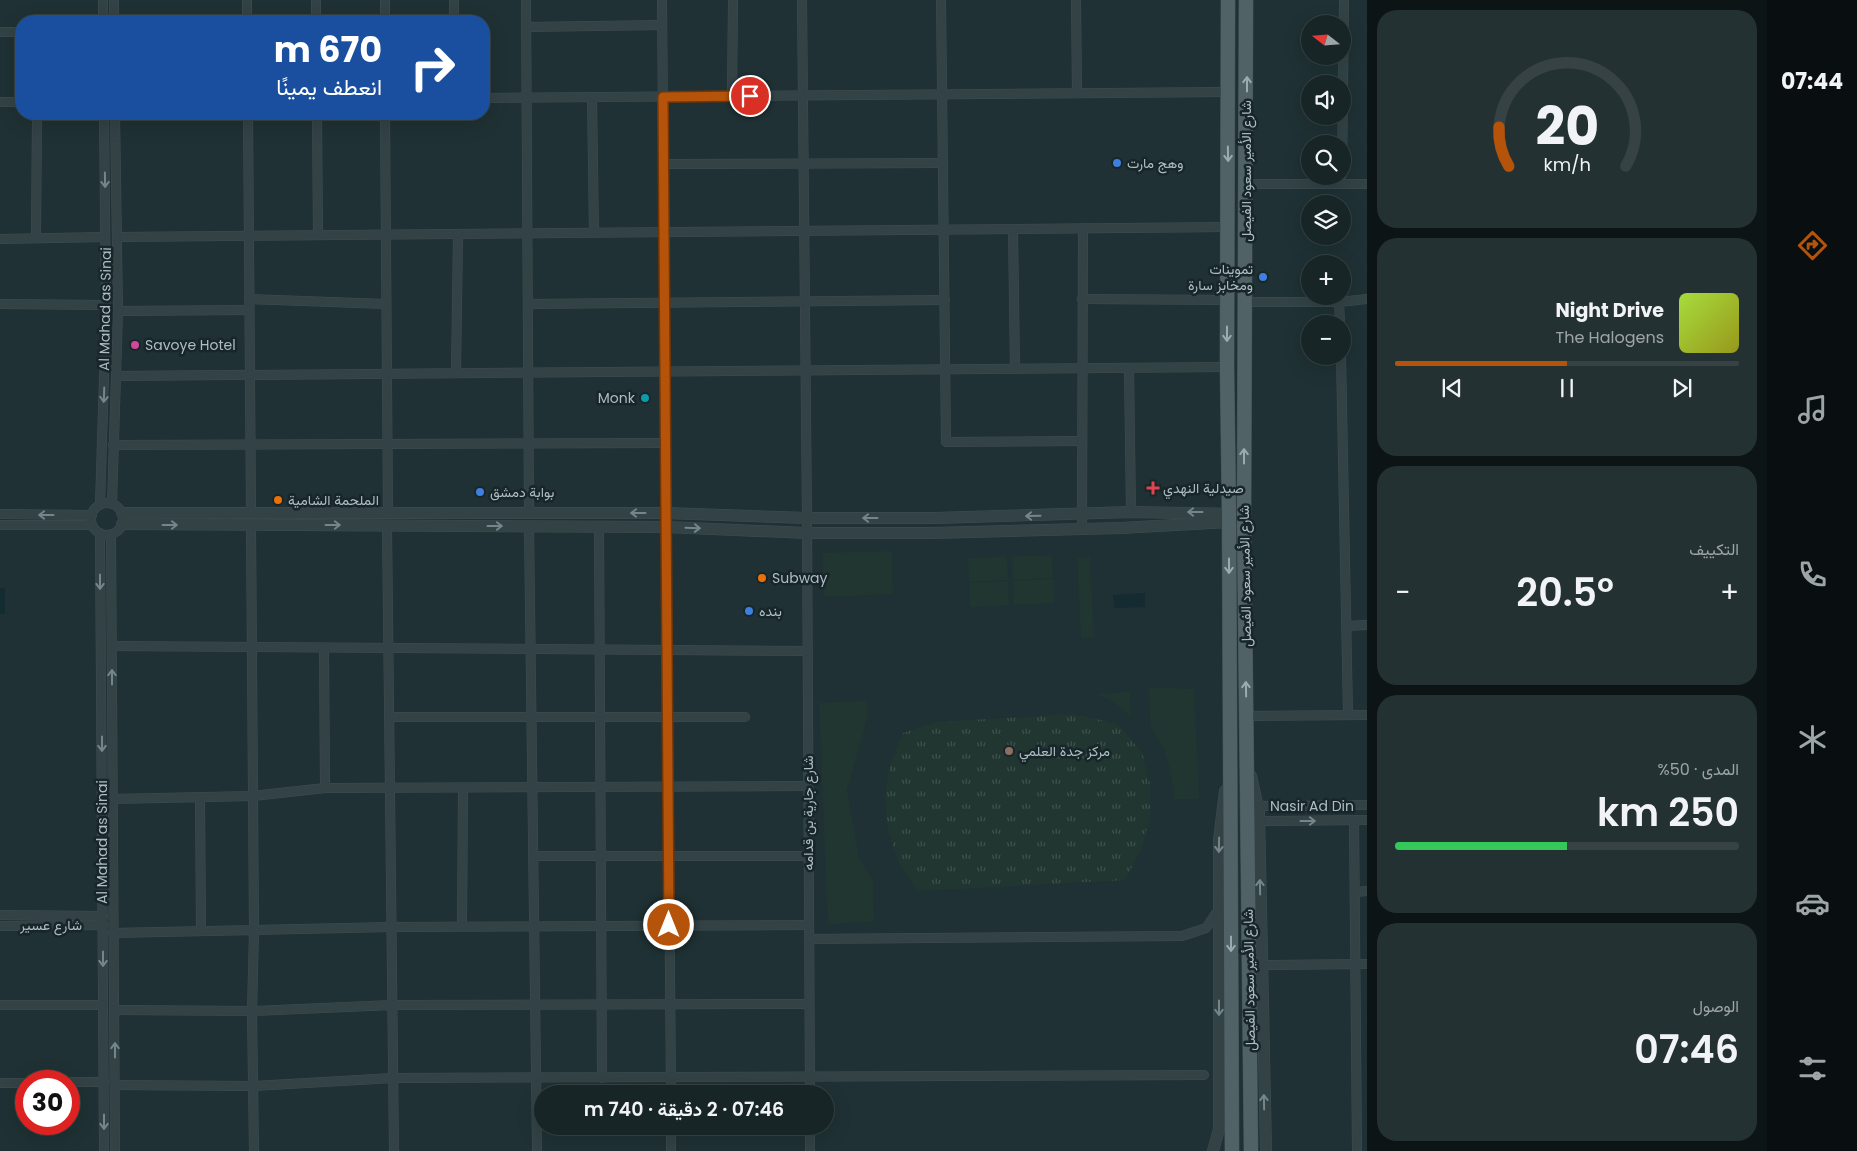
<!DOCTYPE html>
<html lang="ar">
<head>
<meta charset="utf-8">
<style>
  body { margin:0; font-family:Poppins,Vazirmatn,sans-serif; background:#243133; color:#f1f3f6; direction:rtl; height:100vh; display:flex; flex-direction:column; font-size:19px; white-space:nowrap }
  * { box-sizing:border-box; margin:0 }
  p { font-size:16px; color:#9ea5a7 }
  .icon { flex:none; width:28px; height:28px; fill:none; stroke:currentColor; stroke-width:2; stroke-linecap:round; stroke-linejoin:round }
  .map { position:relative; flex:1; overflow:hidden; direction:ltr }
  .panel { display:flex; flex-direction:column; gap:10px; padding:10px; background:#0d1415; width:400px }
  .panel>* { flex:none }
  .hud { position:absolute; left:15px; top:15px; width:475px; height:105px; border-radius:20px; box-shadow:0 5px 20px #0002,0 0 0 1px #364244; direction:rtl; background:#1a4fa0; color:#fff; overflow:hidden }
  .needle { width:32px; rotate:287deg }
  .buttons { position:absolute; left:1301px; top:15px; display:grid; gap:10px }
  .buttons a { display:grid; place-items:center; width:50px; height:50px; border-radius:50%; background:#172527; box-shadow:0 5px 20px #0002,0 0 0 1px #364244; font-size:25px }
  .speed { position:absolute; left:15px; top:1070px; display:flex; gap:10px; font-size:25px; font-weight:700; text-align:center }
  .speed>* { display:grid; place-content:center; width:65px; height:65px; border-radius:50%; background:#172527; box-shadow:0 5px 20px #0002,0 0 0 1px #364244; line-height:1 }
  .speed .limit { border:8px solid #d22; background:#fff; color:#111 }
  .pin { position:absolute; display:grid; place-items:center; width:42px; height:42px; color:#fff; margin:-21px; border:2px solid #fff; border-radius:50%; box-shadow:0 1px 5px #0007 }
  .me { position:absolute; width:55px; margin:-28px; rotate:0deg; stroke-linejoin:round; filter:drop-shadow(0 0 4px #0008) }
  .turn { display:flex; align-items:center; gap:18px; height:105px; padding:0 25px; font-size:22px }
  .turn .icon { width:65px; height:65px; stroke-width:2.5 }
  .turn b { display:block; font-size:35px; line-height:42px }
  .big { font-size:38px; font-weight:600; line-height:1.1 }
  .panel .card { flex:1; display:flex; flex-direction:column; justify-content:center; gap:8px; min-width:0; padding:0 18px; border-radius:20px; background:#243133 }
  .panel .dial { align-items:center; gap:0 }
  .dial svg { height:130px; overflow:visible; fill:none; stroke:#364244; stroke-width:7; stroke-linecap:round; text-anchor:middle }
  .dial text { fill:#f1f3f6; stroke:none }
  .song { display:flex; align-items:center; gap:15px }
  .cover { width:60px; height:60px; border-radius:8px; background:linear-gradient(135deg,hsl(80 70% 55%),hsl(60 70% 35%)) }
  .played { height:5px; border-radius:2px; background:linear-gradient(90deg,#b45309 50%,#364244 50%) }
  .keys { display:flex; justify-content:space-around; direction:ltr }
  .heat { display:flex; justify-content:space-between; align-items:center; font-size:28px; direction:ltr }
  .charge { height:8px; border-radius:4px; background:linear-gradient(90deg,#34c759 50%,#364244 0) }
  .trip { position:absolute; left:534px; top:1085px; width:300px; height:50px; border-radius:25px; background:#172527; box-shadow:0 5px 20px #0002,0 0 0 1px #364244; font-weight:600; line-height:50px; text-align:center; direction:rtl }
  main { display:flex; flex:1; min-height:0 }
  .menu { display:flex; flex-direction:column; width:90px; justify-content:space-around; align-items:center; background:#090f10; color:#9ea5a7 }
  .menu .icon { width:35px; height:35px }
  .menu .current { color:#b45309 }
  .menu b { font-size:22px; color:#f1f3f6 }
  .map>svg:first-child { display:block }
</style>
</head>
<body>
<main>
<nav class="menu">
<b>07:44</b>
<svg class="icon current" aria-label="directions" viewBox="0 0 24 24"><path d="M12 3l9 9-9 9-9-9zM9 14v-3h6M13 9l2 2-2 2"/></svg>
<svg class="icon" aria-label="music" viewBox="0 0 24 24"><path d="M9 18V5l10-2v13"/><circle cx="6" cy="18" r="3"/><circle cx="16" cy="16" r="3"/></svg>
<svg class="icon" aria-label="phone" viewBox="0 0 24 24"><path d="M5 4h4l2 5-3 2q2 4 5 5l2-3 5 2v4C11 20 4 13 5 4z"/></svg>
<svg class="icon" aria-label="climate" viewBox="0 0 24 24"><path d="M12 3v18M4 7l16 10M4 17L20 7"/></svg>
<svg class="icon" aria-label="car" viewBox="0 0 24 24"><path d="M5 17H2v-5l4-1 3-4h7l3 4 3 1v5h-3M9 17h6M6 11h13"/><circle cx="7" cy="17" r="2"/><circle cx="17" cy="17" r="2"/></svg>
<svg class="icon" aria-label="filters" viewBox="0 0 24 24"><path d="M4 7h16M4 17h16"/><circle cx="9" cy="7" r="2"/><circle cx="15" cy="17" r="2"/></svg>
</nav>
<section class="panel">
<div class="card dial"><svg viewBox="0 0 100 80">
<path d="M14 69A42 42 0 1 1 86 69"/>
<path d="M14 69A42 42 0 0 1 8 45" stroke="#b45309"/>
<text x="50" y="56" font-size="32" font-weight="700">20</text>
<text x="50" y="72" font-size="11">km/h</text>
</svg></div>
<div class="card">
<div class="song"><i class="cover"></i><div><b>Night Drive</b><p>The Halogens</p></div></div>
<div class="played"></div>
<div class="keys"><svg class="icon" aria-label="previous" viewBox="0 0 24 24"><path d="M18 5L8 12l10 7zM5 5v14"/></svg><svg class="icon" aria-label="pause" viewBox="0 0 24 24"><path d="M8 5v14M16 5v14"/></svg><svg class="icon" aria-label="next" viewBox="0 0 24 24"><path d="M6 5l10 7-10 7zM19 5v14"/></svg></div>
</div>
<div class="card"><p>التكييف</p>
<div class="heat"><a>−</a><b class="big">20.5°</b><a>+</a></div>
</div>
<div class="card"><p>المدى · 50%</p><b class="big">250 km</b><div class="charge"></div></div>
<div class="card"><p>الوصول</p><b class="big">07:46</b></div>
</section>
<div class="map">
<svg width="1367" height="1151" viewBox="0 0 1367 1151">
  <defs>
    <pattern id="park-tufts" width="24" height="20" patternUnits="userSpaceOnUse" patternTransform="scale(1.25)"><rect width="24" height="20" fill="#213630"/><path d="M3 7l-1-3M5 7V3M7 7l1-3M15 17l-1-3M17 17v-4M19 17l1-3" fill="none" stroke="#3f514c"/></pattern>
  </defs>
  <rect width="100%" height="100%" fill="#1f3134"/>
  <g fill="#213630">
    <polygon points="892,551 893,594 824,597 822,553"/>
    <polygon points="1052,555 1053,578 1013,580 1012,556"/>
    <polygon points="1007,556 1008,580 969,582 968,558"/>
    <polygon points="1090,557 1094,637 1081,638 1077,558"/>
    <polygon points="1053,579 1054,603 1014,605 1013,581"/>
    <polygon points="1008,581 1009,605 970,607 969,583"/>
    <polygon points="1148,687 1194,689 1199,799 1174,799 1171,774 1164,749 1151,728"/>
    <polygon points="1130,692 1131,717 1112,701 1094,694"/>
    <polygon points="867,700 868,716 847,790 859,857 873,882 874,922 828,924 819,703"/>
  </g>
  <polygon fill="url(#park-tufts)" points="1074,714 1117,724 1142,752 1150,784 1150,817 1141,850 1125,880 918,891 899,863 888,831 885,797 890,764 903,733 937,722"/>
  <g fill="#132b31">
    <rect x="0" y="588" width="5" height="26"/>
    <polygon points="1145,593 1145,607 1114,608 1113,595"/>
  </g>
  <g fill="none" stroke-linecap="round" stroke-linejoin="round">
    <defs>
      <g id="minor">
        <polyline points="103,0 103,21"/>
        <polyline points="114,0 114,21"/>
        <polyline points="247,0 247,21"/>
        <polyline points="316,0 316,21"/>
        <polyline points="385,0 385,21"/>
        <polyline points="454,0 454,21"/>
        <polyline points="526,0 529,513"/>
        <polyline points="662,0 671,1094"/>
        <polyline points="802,0 807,518 810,1094"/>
        <polyline points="941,0 946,442 1082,441"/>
        <polyline points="1076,0 1077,93"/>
        <polyline points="526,27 662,25"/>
        <polyline points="0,32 21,32"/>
        <polyline points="732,96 733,0"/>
        <polyline points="592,97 594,232"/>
        <polyline points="484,98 1227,92"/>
        <polyline points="0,102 21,102"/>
        <polyline points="248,114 251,513"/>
        <polyline points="317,114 318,235"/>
        <polyline points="385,114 388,513"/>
        <polyline points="664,164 943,163"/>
        <polyline points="1342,175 1344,0"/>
        <polyline points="1247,184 1367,184"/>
        <polyline points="1013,229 1015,369"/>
        <polyline points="117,237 1229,227"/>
        <polyline points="36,238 37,114"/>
        <polyline points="0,239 105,237"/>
        <polyline points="249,299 386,304"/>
        <polyline points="1082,299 1227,300"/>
        <polyline points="1244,302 1339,302 1367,299"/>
        <polyline points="1339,302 1340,324"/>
        <polyline points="0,304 106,305"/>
        <polyline points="528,304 945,300"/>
        <polyline points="118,311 249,310"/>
        <polyline points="1341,356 1348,715"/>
        <polyline points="1129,368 1131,512"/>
        <polyline points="456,373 458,234"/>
        <polyline points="116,376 1227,367"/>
        <polyline points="113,445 666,443"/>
        <circle cx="107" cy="519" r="16"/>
        <polyline points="112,504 118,311 115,114"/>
        <polyline points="100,505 106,313 104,114"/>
        <polyline points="0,514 92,515"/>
        <polyline points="0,525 91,525"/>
        <polyline points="251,525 254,931 252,1011 254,1151"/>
        <polyline points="387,526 394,1151"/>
        <polyline points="529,526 537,1151"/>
        <polyline points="599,527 602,1078"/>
        <polyline points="1082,529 1083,228"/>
        <polyline points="100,533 104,1151"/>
        <polyline points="111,534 115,1151"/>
        <polyline points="1347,626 1367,625"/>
        <polyline points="112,646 807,651"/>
        <polyline points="324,648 325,788"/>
        <polyline points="1246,716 1367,715"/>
        <polyline points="389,717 745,717"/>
        <polyline points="200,798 201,931"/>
        <polyline points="112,799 253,796 325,788 808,786"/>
        <polyline points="1258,806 1367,805"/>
        <polyline points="1354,820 1357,1151"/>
        <polyline points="1259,821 1367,820"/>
        <polyline points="533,856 808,856"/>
        <polyline points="1355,892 1367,891"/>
        <polyline points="0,915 103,916"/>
        <polyline points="0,926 103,925"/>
        <polyline points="462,926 463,788"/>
        <polyline points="113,933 391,927 808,925"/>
        <polyline points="809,939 1182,936 1206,928 1219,909"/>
        <polyline points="1261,965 1367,964"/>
        <polyline points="0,1005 103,1005"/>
        <polyline points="115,1010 252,1011 392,1005 809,1004"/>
        <polyline points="69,1082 104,1082"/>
        <polyline points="0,1083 26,1083"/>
        <polyline points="115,1085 253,1086 393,1078 1204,1075"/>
        <polyline points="671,1126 671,1151"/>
        <polyline points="810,1126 810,1151"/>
      </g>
      <g id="tertiary">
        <polyline points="122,513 666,513 807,518 935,518 1131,512 1237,514"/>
        <polyline points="122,524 666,527 807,533 931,533 1121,528 1229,522 1244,515"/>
        <polyline points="1251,776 1259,812 1266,1151"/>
        <polyline points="1213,1151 1219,1129 1219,840 1225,791"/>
      </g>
      <g id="primary">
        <polyline points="1228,0 1227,367 1229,513 1232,1151"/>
        <polyline points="1246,0 1244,515 1251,1151"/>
      </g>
    </defs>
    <use href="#minor" stroke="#3f4e52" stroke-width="10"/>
    <use href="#tertiary" stroke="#3f4e52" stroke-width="12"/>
    <use href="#primary" stroke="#3f4e52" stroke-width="15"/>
    <use href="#minor" stroke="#324245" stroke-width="9"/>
    <use href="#tertiary" stroke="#324245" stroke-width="11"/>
    <use href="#primary" stroke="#506266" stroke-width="14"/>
  </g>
  <defs><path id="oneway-shaft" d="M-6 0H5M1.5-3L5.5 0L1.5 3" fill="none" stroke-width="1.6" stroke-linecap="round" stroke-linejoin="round" transform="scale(1.25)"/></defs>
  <g stroke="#9aacb0">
    <use href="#oneway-shaft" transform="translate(1247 84) rotate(-90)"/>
    <use href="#oneway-shaft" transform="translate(1228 154) rotate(89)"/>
    <use href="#oneway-shaft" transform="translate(1227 334) rotate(90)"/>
    <use href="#oneway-shaft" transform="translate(1244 456) rotate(-90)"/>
    <use href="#oneway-shaft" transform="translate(1229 566) rotate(90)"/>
    <use href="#oneway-shaft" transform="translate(1246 689) rotate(-91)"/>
    <use href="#oneway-shaft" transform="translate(1231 944) rotate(90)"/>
  </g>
  <g stroke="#75868a">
    <use href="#oneway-shaft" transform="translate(105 180) rotate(89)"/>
    <use href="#oneway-shaft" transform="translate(104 395) rotate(92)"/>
    <use href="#oneway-shaft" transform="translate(1195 512) rotate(-180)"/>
    <use href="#oneway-shaft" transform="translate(638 513) rotate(180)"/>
    <use href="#oneway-shaft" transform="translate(46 515) rotate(-180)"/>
    <use href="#oneway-shaft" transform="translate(1033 516) rotate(179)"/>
    <use href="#oneway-shaft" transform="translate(870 518) rotate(-180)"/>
    <use href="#oneway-shaft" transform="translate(170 525)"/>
    <use href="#oneway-shaft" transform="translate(333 525)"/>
    <use href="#oneway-shaft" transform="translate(495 526)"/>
    <use href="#oneway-shaft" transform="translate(693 528) rotate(2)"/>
    <use href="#oneway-shaft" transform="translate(100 582) rotate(90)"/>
    <use href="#oneway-shaft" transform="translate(112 677) rotate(-90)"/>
    <use href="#oneway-shaft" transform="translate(102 744) rotate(90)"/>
    <use href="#oneway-shaft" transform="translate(1308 821)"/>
    <use href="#oneway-shaft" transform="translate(1219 845) rotate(91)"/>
    <use href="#oneway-shaft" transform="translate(1260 887) rotate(-91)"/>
    <use href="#oneway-shaft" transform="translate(103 959) rotate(90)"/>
    <use href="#oneway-shaft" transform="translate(1219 1008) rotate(90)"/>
    <use href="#oneway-shaft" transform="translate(115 1050) rotate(-90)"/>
    <use href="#oneway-shaft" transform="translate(1264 1102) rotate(-91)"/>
    <use href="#oneway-shaft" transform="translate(104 1122) rotate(90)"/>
  </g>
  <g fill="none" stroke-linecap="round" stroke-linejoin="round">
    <defs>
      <polyline id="route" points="669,925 663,97 750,96"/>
    </defs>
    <use href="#route" stroke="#753606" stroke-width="12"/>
    <use href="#route" stroke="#b45309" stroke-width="9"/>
  </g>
  <g fill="#3f7fe0" stroke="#182629" stroke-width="2">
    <circle cx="1117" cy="163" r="5"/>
    <circle cx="1263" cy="277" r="5"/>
    <circle cx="480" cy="492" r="5"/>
    <circle cx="749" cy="611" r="5"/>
  </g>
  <circle fill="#d1479c" stroke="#182629" stroke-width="2" cx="135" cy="345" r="5"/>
  <circle fill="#0f9aa8" stroke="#182629" stroke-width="2" cx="645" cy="398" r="5"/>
  <path fill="#e0444e" stroke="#182629" stroke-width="2" d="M1150.5 480.5h5v5h5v5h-5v5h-5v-5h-5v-5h5z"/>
  <g fill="#e8710a" stroke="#182629" stroke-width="2">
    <circle cx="278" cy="500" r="5"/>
    <circle cx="762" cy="578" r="5"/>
  </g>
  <circle fill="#8d6e63" stroke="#182629" stroke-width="2" cx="1009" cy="751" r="5"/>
  <g text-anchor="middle" stroke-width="5" stroke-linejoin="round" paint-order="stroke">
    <g font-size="14" fill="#acbec3" stroke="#182629" text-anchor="start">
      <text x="1127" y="168">وهج مارت</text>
      <text x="1253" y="274" text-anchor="end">تموينات<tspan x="1253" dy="16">ومخابز سارة</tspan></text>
      <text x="145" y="350">Savoye Hotel</text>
      <text x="635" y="403" text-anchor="end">Monk</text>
      <text x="1163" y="493">صيدلية النهدي</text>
      <text x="490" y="497">بوابة دمشق</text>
      <text x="288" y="505">الملحمة الشامية</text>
      <text x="772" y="583">Subway</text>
      <text x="759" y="616">بنده</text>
      <text x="1019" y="756">مركز جدة العلمي</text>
    </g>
    <g font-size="14" fill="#acbec3" stroke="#182629">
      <text transform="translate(1246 171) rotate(-90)" y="5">شارع الأمير سعود الفيصل</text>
      <text transform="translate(105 309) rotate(-89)" y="5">Al Mahad as Sinai</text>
      <text transform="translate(1245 576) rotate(-91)" y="5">شارع الأمير سعود الفيصل</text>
      <text x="1312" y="811">Nasir Ad Din</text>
      <text transform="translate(808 813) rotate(-90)" y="5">شارع جارية بن قدامه</text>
      <text transform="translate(102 842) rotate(-90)" y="5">Al Mahad as Sinai</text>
      <text x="51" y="930">شارع عسير</text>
      <text transform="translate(1249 980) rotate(-91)" y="5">شارع الأمير سعود الفيصل</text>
    </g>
  </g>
</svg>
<div class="buttons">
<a><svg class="needle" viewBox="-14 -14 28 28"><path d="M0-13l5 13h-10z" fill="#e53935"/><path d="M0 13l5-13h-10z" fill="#9ea5a7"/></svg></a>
<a><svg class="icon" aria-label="sound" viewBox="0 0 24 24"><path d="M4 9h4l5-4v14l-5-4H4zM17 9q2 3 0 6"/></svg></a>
<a><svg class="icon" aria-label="search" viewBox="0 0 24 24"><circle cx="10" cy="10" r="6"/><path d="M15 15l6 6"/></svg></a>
<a><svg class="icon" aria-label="layers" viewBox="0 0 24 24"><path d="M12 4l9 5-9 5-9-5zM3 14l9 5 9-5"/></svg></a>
<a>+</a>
<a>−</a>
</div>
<div class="speed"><div class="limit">30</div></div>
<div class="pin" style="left:750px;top:96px;background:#d93025"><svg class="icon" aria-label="arrive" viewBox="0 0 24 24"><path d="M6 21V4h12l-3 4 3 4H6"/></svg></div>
<svg class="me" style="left:669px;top:925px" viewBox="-20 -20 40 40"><circle r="17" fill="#b45309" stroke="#fff" stroke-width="3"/><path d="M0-11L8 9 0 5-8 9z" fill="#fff"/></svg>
<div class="trip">07:46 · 2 دقيقة · 740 m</div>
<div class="hud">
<div class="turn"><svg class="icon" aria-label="right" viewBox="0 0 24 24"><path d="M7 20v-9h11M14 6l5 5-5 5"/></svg><div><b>670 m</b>انعطف يمينًا</div></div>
</div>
</div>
</main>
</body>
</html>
